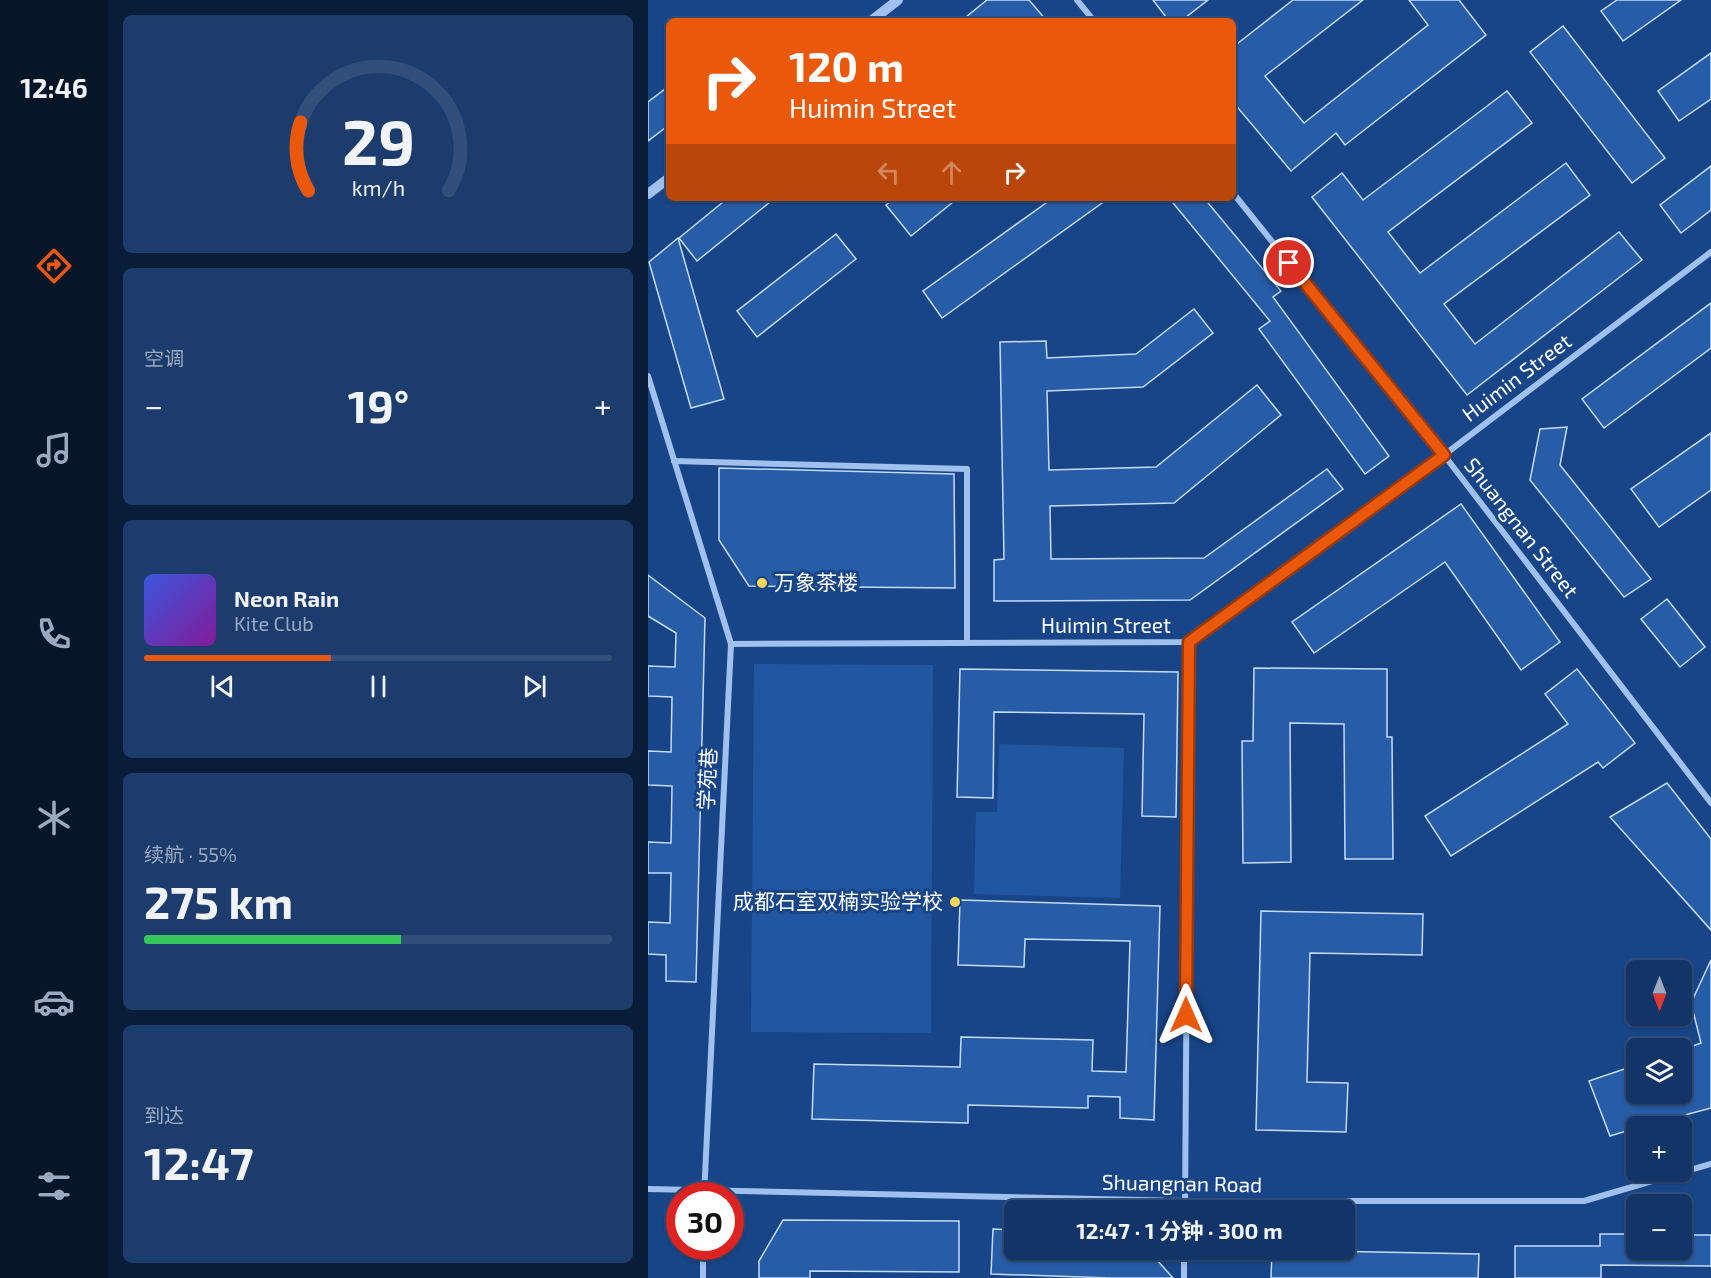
<!DOCTYPE html>
<html lang="zh">
<head>
<meta charset="utf-8">
<style>
  body { margin:0; font-family:"Exo 2","Noto Sans SC",sans-serif; background:#1b3c6c; color:#f1f3f6; height:100vh; display:flex; flex-direction:column; font-size:22px; white-space:nowrap }
  * { box-sizing:border-box; margin:0 }
  p { font-size:20px; color:#9caabf }
  .icon { flex:none; width:33px; height:33px; fill:none; stroke:currentColor; stroke-width:2; stroke-linecap:round; stroke-linejoin:round }
  .map { position:relative; flex:1; overflow:hidden }
  .sheet { display:flex; flex-direction:column; gap:15px; padding:15px; background:#0a1d38; width:540px }
  .sheet>* { flex:none }
  .top-card { position:absolute; left:18px; top:18px; width:570px; height:183px; border-radius:9px; box-shadow:0 2px 4px #0004,0 0 0 2px #314f7a; background:#ea580c; color:#fff; overflow:hidden }
  .needle { width:39px; rotate:180deg }
  .tools { position:absolute; left:978px; top:960px; display:grid; gap:12px }
  .tools a { display:grid; place-items:center; width:66px; height:66px; border-radius:9px; background:#123466; box-shadow:0 2px 4px #0004,0 0 0 2px #314f7a; font-size:30px }
  .speed { position:absolute; left:18px; top:1182px; display:flex; gap:12px; font-size:30px; font-weight:700; text-align:center }
  .speed>* { display:grid; place-content:center; width:78px; height:78px; border-radius:50%; background:#123466; box-shadow:0 2px 4px #0004,0 0 0 2px #314f7a; line-height:1 }
  .speed .limit { border:9px solid #d22; background:#fff; color:#111 }
  .pin { position:absolute; display:grid; place-items:center; width:51px; height:51px; color:#fff; margin:-26px; border:3px solid #fff; border-radius:50%; box-shadow:0 2px 6px #0007 }
  .me { position:absolute; width:66px; margin:-33px; rotate:0deg; stroke-linejoin:round; filter:drop-shadow(0 0 4px #0008) }
  .turn { display:flex; align-items:center; gap:21px; height:126px; padding:0 24px; font-size:27px }
  .turn .icon { width:78px; height:78px; stroke-width:2.5 }
  .turn b { display:block; font-size:42px; line-height:51px }
  .lanes { display:flex; align-items:center; height:57px; padding:0 24px; background:#0003; justify-content:center; gap:30px; direction:ltr }
  .lanes .off { opacity:.35 }
  .big { font-size:45px; font-weight:700; line-height:1.1 }
  .sheet .tile { flex:1; display:flex; flex-direction:column; justify-content:center; gap:9px; min-width:0; padding:0 21px; border-radius:9px; background:#1b3c6c }
  .sheet .dial { align-items:center; gap:0 }
  .dial svg { height:156px; overflow:visible; fill:none; stroke:#314f7a; stroke-width:7; stroke-linecap:round; text-anchor:middle }
  .dial text { fill:#f1f3f6; stroke:none }
  .song { display:flex; align-items:center; gap:18px }
  .cover { width:72px; height:72px; border-radius:9px; background:linear-gradient(135deg,hsl(230 70% 55%),hsl(290 70% 35%)) }
  .played { height:6px; border-radius:3px; background:linear-gradient(90deg,#ea580c 40%,#314f7a 40%) }
  .keys { display:flex; justify-content:space-around; direction:ltr }
  .heat { display:flex; justify-content:space-between; align-items:center; font-size:33px; direction:ltr }
  .charge { height:9px; border-radius:4px; background:linear-gradient(90deg,#34c759 55%,#314f7a 0) }
  .trip { position:absolute; left:356px; top:1200px; width:351px; height:60px; border-radius:9px; background:#123466; box-shadow:0 2px 4px #0004,0 0 0 2px #314f7a; font-weight:700; line-height:60px; text-align:center }
  main { display:flex; flex:1; min-height:0 }
  .tab-bar { display:flex; flex-direction:column; width:108px; justify-content:space-around; align-items:center; background:#071529; color:#9caabf }
  .tab-bar .icon { width:42px; height:42px }
  .tab-bar .selected { color:#ea580c }
  .tab-bar b { font-size:27px; color:#f1f3f6 }
  .map>svg:first-child { display:block }
</style>
</head>
<body>
<main>
<nav class="tab-bar">
<b>12:46</b>
<svg class="icon selected" aria-label="directions" viewBox="0 0 24 24"><path d="M12 3l9 9-9 9-9-9zM9 14v-3h6M13 9l2 2-2 2"/></svg>
<svg class="icon" aria-label="music" viewBox="0 0 24 24"><path d="M9 18V5l10-2v13"/><circle cx="6" cy="18" r="3"/><circle cx="16" cy="16" r="3"/></svg>
<svg class="icon" aria-label="phone" viewBox="0 0 24 24"><path d="M5 4h4l2 5-3 2q2 4 5 5l2-3 5 2v4C11 20 4 13 5 4z"/></svg>
<svg class="icon" aria-label="climate" viewBox="0 0 24 24"><path d="M12 3v18M4 7l16 10M4 17L20 7"/></svg>
<svg class="icon" aria-label="car" viewBox="0 0 24 24"><path d="M5 17H2v-5l4-1 3-4h7l3 4 3 1v5h-3M9 17h6M6 11h13"/><circle cx="7" cy="17" r="2"/><circle cx="17" cy="17" r="2"/></svg>
<svg class="icon" aria-label="filters" viewBox="0 0 24 24"><path d="M4 7h16M4 17h16"/><circle cx="9" cy="7" r="2"/><circle cx="15" cy="17" r="2"/></svg>
</nav>
<section class="sheet">
<div class="tile dial"><svg viewBox="0 0 100 80">
<path d="M14 69A42 42 0 1 1 86 69"/>
<path d="M14 69A42 42 0 0 1 10 34" stroke="#ea580c"/>
<text x="50" y="56" font-size="32" font-weight="700">29</text>
<text x="50" y="72" font-size="11">km/h</text>
</svg></div>
<div class="tile"><p>空调</p>
<div class="heat"><a>−</a><b class="big">19°</b><a>+</a></div>
</div>
<div class="tile">
<div class="song"><i class="cover"></i><div><b>Neon Rain</b><p>Kite Club</p></div></div>
<div class="played"></div>
<div class="keys"><svg class="icon" aria-label="previous" viewBox="0 0 24 24"><path d="M18 5L8 12l10 7zM5 5v14"/></svg><svg class="icon" aria-label="pause" viewBox="0 0 24 24"><path d="M8 5v14M16 5v14"/></svg><svg class="icon" aria-label="next" viewBox="0 0 24 24"><path d="M6 5l10 7-10 7zM19 5v14"/></svg></div>
</div>
<div class="tile"><p>续航 · 55%</p><b class="big">275 km</b><div class="charge"></div></div>
<div class="tile"><p>到达</p><b class="big">12:47</b></div>
</section>
<div class="map">
<svg width="1063" height="1278" viewBox="0 0 1063 1278">
  <rect width="100%" height="100%" fill="#184588"/>
  <g fill="#2157a1">
    <polygon points="106,664 285,665 283,1033 103,1032"/>
    <polygon points="351,744 476,748 472,898 326,894 328,812 349,812"/>
  </g>
  <g fill="#275ca6" stroke="#c5dbfa" stroke-width="1.5">
    <polygon points="339,0 381,0 399,21 313,21"/>
    <polygon points="505,0 560,0 533,21 521,21"/>
    <polygon points="645,0 715,0 617,76 656,123 780,25 761,0 811,0 838,35 697,145 688,133 643,171 585,102 585,47"/>
    <polygon points="969,0 1033,0 975,41 953,11"/>
    <polygon points="915,26 1017,158 984,183 882,52"/>
    <polygon points="1063,53 1063,99 1031,121 1010,91"/>
    <polygon points="21,86 21,125 0,141 0,102"/>
    <polygon points="859,91 884,123 740,232 772,273 918,163 942,195 796,304 827,344 971,232 994,260 819,395 664,197 694,173 715,200"/>
    <polygon points="1063,166 1063,210 1033,233 1012,205"/>
    <polygon points="80,198 127,198 49,261 31,238"/>
    <polygon points="247,198 310,198 263,236 238,205"/>
    <polygon points="405,198 461,198 294,318 275,291"/>
    <polygon points="521,198 556,198 633,291 625,297 741,456 717,474 611,329 622,321"/>
    <polygon points="188,234 208,259 109,337 89,311"/>
    <polygon points="30,238 76,399 43,408 1,262"/>
    <polygon points="1063,303 1063,348 956,428 934,399"/>
    <polygon points="546,309 565,333 495,387 399,391 401,470 508,467 609,385 633,415 526,503 402,506 403,559 556,558 679,469 695,489 542,600 346,601 346,560 356,559 352,342 398,341 399,358 488,354"/>
    <polygon points="919,427 912,465 1003,579 976,597 882,480 892,429"/>
    <polygon points="1063,433 1063,490 1011,527 983,489"/>
    <polygon points="71,468 306,474 307,588 101,586 71,540"/>
    <polygon points="813,504 912,642 873,670 797,562 666,653 644,622"/>
    <polygon points="0,575 57,618 48,982 18,981 18,955 0,954 0,922 22,923 23,873 0,873 0,842 23,843 24,786 0,785 0,751 23,752 24,697 0,696 0,666 27,667 28,633 0,616"/>
    <polygon points="1019,599 1057,647 1032,667 993,619"/>
    <polygon points="606,668 739,669 739,737 744,737 745,859 697,859 696,724 642,723 643,862 595,863 594,741 605,741"/>
    <polygon points="312,669 530,672 528,817 494,816 496,714 346,712 345,798 309,797"/>
    <polygon points="929,669 987,743 955,768 950,762 803,856 777,816 920,724 897,694"/>
    <polygon points="1019,783 1063,839 1063,930 962,817"/>
    <polygon points="312,900 512,906 506,1120 472,1118 472,1097 440,1096 440,1108 320,1105 320,1123 164,1119 166,1064 312,1067 313,1037 445,1040 444,1071 478,1072 482,941 377,939 376,967 310,965"/>
    <polygon points="613,911 775,914 774,955 662,953 659,1082 700,1083 698,1132 608,1130"/>
    <polygon points="1063,960 1063,1108 996,1126 988,1126 988,1128 962,1136 941,1081 988,1065 988,1094 1034,1094 1034,1050 1053,1043 1043,1003"/>
    <polygon points="135,1220 311,1221 311,1272 162,1271 162,1278 111,1278 111,1261"/>
    <polygon points="345,1229 366,1230 366,1250 500,1250 525,1278 463,1278 343,1274"/>
    <polygon points="952,1234 988,1234 988,1250 1034,1250 1034,1235 1063,1235 1063,1266 953,1265 953,1278 867,1278 867,1246 952,1246"/>
    <polygon points="624,1250 831,1254 830,1278 623,1278"/>
  </g>
  <g fill="none" stroke-linecap="round" stroke-linejoin="round">
    <g stroke="#a0c0ed" stroke-width="6">
      <polyline points="429,0 446,21"/>
      <polyline points="585,193 796,455 1063,803"/>
      <polyline points="0,376 83,644 56,1196"/>
      <polyline points="26,461 319,469 319,643"/>
      <polyline points="83,644 541,642 796,455 1063,252"/>
      <polyline points="0,1189 537,1201 936,1201 1063,1164"/>
      <polyline points="537,1210 541,642"/>
      <polyline points="55,1278 55,1246"/>
      <polyline points="536,1278 536,1250"/>
    </g>
    <g stroke="#a0c0ed" stroke-width="10">
      <polyline points="223,21 250,0"/>
      <polyline points="0,194 21,178"/>
    </g>
  </g>
  <g fill="none" stroke-linecap="round" stroke-linejoin="round">
    <defs>
      <polyline id="route" points="538,1015 541,642 796,455 641,263"/>
    </defs>
    <use href="#route" stroke="#983908" stroke-width="15"/>
    <use href="#route" stroke="#ea580c" stroke-width="10"/>
  </g>
  <g fill="#ffd55c" stroke="#184588" stroke-width="2">
    <circle cx="114" cy="583" r="6"/>
    <circle cx="307" cy="902" r="6"/>
  </g>
  <g text-anchor="middle" stroke-width="6" stroke-linejoin="round" paint-order="stroke">
    <g font-size="21" fill="#fff" stroke="#184588">
      <text transform="translate(869 378) rotate(-37)" y="7">Huimin Street</text>
      <text transform="translate(873 528) rotate(52)" y="7">Shuangnan Street</text>
      <text x="458" y="633">Huimin Street</text>
      <text transform="translate(60 779) rotate(-87)" y="7">学苑巷</text>
      <text transform="translate(534 1184) rotate(1)" y="7">Shuangnan Road</text>
    </g>
    <g font-size="21" fill="#fff" stroke="#184588" text-anchor="start">
      <text x="126" y="590">万象茶楼</text>
      <text x="295" y="909" text-anchor="end">成都石室双楠实验学校</text>
    </g>
  </g>
</svg>
<div class="tools">
<a><svg class="needle" viewBox="-14 -14 28 28"><path d="M0-13l5 13h-10z" fill="#e53935"/><path d="M0 13l5-13h-10z" fill="#9caabf"/></svg></a>
<a><svg class="icon" aria-label="layers" viewBox="0 0 24 24"><path d="M12 4l9 5-9 5-9-5zM3 14l9 5 9-5"/></svg></a>
<a>+</a>
<a>−</a>
</div>
<div class="speed"><div class="limit">30</div></div>
<div class="pin" style="left:641px;top:263px;background:#d93025"><svg class="icon" aria-label="arrive" viewBox="0 0 24 24"><path d="M6 21V4h12l-3 4 3 4H6"/></svg></div>
<svg class="me" style="left:538px;top:1015px" viewBox="-20 -20 40 40"><path d="M0-17L14 15 0 8-14 15z" fill="#ea580c" stroke="#fff" stroke-width="4"/></svg>
<div class="trip">12:47 · 1 分钟 · 300 m</div>
<div class="top-card">
<div class="turn"><svg class="icon" aria-label="right" viewBox="0 0 24 24"><path d="M7 20v-9h11M14 6l5 5-5 5"/></svg><div><b>120 m</b>Huimin Street</div></div>
<div class="lanes"><svg class="icon off" aria-label="left" viewBox="0 0 24 24"><path d="M17 20v-9H6M10 6l-5 5 5 5"/></svg><svg class="icon off" aria-label="ahead" viewBox="0 0 24 24"><path d="M12 20V5M6 11l6-6 6 6"/></svg><svg class="icon" aria-label="right" viewBox="0 0 24 24"><path d="M7 20v-9h11M14 6l5 5-5 5"/></svg></div>
</div>
</div>
</main>
</body>
</html>
